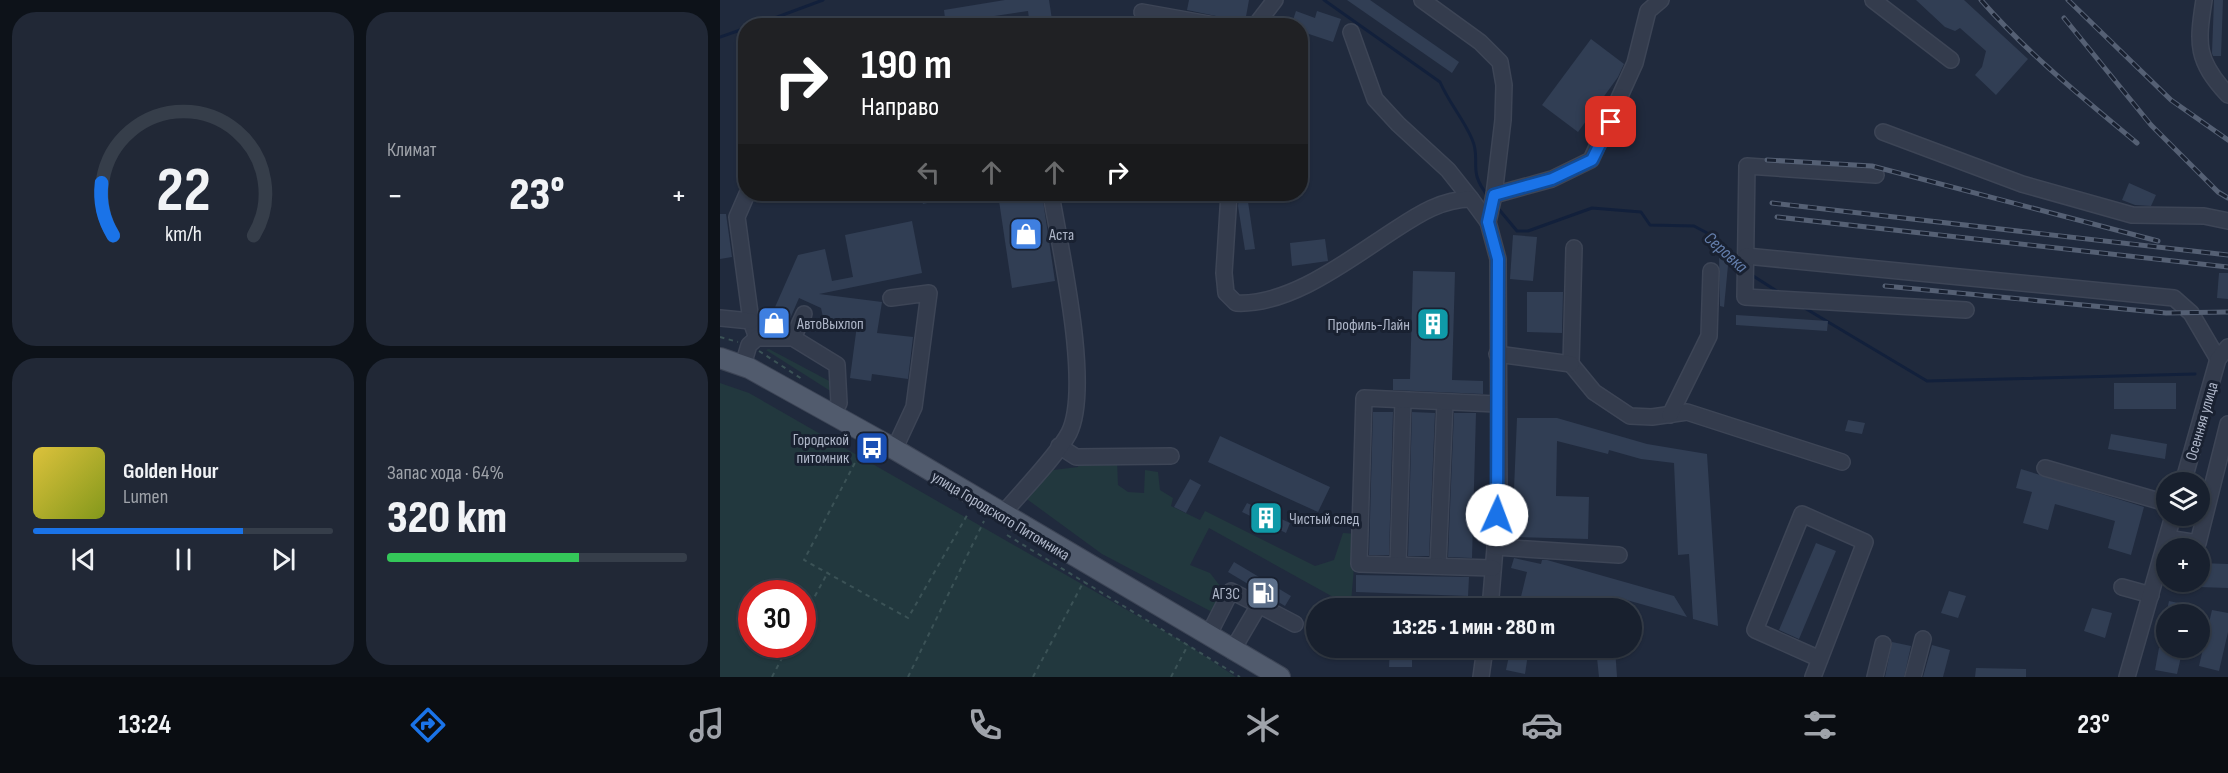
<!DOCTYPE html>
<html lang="ru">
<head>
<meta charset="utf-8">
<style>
  body { margin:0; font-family:"Sofia Sans Condensed",sans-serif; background:#212836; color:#f1f3f6; height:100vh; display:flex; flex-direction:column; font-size:22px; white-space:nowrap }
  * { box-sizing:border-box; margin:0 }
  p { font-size:20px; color:#9fa3aa }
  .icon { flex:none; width:33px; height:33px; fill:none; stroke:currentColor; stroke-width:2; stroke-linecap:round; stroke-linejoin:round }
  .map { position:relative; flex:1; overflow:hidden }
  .details { display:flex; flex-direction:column; gap:12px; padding:12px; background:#0d1219; width:720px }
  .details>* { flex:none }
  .hud { position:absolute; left:18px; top:18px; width:570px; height:183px; border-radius:24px; box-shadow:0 2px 4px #0004,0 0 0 2px #363e4a; background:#202124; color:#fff; overflow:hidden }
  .tools { position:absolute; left:1436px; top:472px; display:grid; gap:12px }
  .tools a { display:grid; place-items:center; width:54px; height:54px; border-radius:50%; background:#18202e; box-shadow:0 2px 4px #0004,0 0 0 2px #363e4a; font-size:30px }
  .speed { position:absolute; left:18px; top:580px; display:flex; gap:12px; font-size:30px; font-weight:700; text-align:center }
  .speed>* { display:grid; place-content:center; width:78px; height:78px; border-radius:50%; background:#18202e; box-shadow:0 2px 4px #0004,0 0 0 2px #363e4a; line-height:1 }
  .speed .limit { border:9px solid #d22; background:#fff; color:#111 }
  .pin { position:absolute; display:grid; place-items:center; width:51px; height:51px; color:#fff; margin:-26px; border-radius:12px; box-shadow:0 3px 9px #0006 }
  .me { position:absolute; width:66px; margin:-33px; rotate:2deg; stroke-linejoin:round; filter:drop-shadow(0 0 4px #0008) }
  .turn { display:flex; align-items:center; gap:21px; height:126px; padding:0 24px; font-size:27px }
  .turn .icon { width:78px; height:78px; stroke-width:2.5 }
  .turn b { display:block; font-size:42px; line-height:51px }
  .lanes { display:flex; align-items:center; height:57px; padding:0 24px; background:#0003; justify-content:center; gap:30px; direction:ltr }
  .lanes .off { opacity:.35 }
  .big { font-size:45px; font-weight:800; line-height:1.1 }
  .details .card { flex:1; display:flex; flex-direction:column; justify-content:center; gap:9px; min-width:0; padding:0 21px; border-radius:24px; background:#212836 }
  .details .dial { align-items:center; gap:0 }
  .dial svg { height:156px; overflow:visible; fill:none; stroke:#363e4a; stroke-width:7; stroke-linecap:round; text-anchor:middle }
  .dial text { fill:#f1f3f6; stroke:none }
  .song { display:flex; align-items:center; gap:18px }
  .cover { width:72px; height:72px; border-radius:9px; background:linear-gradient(135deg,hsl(50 70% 55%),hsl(70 70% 35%)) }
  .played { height:6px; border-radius:3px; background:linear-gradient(90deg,#1a73e8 70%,#363e4a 70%) }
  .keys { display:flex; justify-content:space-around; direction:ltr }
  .heat { display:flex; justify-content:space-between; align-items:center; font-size:33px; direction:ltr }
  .charge { height:9px; border-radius:4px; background:linear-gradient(90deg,#34c759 64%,#363e4a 0) }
  .details .tiles { flex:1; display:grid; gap:12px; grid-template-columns:repeat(2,1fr) }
  .trip { position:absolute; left:586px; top:598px; width:336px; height:60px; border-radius:30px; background:#18202e; box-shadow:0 2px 4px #0004,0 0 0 2px #363e4a; font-weight:800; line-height:60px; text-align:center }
  .dock { display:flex; height:96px; justify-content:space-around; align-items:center; background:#0a0d12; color:#9fa3aa }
  .dock .icon { width:42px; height:42px }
  .dock .current { color:#1a73e8 }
  .dock b { font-size:27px; color:#f1f3f6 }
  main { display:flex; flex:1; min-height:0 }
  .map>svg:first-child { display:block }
</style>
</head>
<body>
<main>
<section class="details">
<div class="tiles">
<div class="card dial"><svg viewBox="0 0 100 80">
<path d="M14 69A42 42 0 1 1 86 69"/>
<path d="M14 69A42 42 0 0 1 8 42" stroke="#1a73e8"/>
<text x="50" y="56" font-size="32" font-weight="700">22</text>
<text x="50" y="72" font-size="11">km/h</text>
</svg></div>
<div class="card"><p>Климат</p>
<div class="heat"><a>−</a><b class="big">23°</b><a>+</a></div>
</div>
<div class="card">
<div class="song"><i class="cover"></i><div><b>Golden Hour</b><p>Lumen</p></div></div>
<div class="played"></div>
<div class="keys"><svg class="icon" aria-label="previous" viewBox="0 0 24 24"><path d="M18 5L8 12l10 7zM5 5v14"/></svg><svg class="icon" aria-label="pause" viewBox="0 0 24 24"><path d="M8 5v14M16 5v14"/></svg><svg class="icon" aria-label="next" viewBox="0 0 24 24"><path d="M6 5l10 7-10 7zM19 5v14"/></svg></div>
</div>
<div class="card"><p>Запас хода · 64%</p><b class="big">320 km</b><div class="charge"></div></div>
</div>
</section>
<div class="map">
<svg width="1508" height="677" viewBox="0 0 1508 677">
  <rect width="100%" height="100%" fill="#202a3d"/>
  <g fill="#22383e" fill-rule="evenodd">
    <polygon points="49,349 113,383 112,392 46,350"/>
    <path d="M0 383 29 393 468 645 516 677H0ZM32 594H82V645H32Z"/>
    <polygon points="360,460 397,460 398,485 408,492 424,493 425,470 438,472 440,490 453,498 451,506 480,520 485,511 595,566 614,560 623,533 637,534 631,602 624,603 489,528 470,565 490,573 504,591 494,613 382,554 304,497 325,471 358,467"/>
  </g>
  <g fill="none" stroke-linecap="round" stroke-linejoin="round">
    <g stroke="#12203b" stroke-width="3">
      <path d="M604 0 720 82C729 103 743 118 752 139 762 161 746 170 769 197"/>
      <polyline points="33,26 103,0"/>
      <polyline points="0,37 26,28"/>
      <polyline points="777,207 797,231 808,231 872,208 921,212 930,225 974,226 989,234 1021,265"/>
      <polyline points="1030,274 1060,293"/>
      <polyline points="1083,307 1207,381 1475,374"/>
    </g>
  </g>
  <g fill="#313e54">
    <polygon points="285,0 329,0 333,26 310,26 308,11 261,18 262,26 226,26 224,10"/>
    <polygon points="469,0 529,0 525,22 467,10"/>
    <polygon points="627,0 650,0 739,62 732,73"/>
    <polygon points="1196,0 1244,0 1308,59 1276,95 1255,75 1262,67 1266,51 1240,28 1235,31 1225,27"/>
    <polygon points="1494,0 1503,0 1501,56 1493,56 1492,53"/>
    <polygon points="576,11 595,18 597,11 621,19 613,42 580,31 580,26 571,26"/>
    <polygon points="871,39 904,64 898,77 858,132 822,105"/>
    <polygon points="1409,183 1436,195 1431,206 1415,205 1402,200"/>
    <polygon points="200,194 233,194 234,197 203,204"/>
    <polygon points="278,194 322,194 335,281 292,288"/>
    <polygon points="527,195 535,249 525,250 518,206 519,196"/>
    <polygon points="0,214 6,214 12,257 0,259"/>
    <polygon points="192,221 202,273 99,294 162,302 157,333 193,337 188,379 152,374 151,381 130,378 137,325 106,331 101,308 79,298 66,328 48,323 78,255 105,249 112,281 133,277 125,235"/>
    <polygon points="793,235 817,237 813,281 790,279"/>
    <polygon points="605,239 608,261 572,266 570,243"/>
    <polygon points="999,254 1009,255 1004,307 1000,306"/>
    <polygon points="693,271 735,272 732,380 763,381 763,394 673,390 673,379 690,379"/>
    <polygon points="1499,273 1508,273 1508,299 1497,298"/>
    <polygon points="807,292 843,292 842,333 807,332"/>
    <polygon points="1016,315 1108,321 1107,331 1016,325"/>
    <rect x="1394" y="383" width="62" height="26"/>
    <polygon points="653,412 673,412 669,555 649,555"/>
    <polygon points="692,412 715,413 709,556 688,556"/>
    <polygon points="734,413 756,413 752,558 728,557"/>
    <polygon points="797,418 837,418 927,444 987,454 998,626 973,619 969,554 958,555 954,463 921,459 889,450 888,454 837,441 836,496 869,497 868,539 792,537"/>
    <polygon points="1128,420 1145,423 1142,434 1125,431"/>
    <polygon points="1391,434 1447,444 1445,459 1388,449"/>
    <polygon points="500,436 610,487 598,512 488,462"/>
    <polygon points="1301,469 1424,507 1411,555 1388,548 1395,521 1335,504 1328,530 1303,523 1312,492 1296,488"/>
    <polygon points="470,479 481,485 466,513 454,507"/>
    <polygon points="527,503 570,523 566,533 522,512"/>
    <polygon points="1096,543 1116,551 1079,639 1059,630"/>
    <polygon points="794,558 821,564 822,560 827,560 954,596 967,617 896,597 892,609 798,609 807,572 791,568"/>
    <polygon points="514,562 571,596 565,606 508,572"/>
    <polygon points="1479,563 1508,564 1508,588 1479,587"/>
    <polygon points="636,575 749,577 748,596 636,592"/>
    <polygon points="1229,591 1246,596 1238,618 1221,613"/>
    <polygon points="1449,601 1472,606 1470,615 1446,615"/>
    <polygon points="1372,608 1392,613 1385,638 1364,631"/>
    <polygon points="1492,610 1508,613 1508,632 1499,671 1479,666"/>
    <polygon points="1172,642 1191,646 1184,677 1165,677"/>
    <polygon points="1212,645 1230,650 1223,677 1203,677"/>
    <polygon points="670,648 692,648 692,667 669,667"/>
    <polygon points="876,648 895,648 897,677 879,677"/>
    <polygon points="1439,648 1463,648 1457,674 1435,670"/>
    <polygon points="790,651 808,654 805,674 786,670"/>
    <polygon points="1256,668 1306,669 1306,677 1255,677"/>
  </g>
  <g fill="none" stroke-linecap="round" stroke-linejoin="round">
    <defs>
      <g id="minor">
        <polyline points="702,0 760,42 780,62 784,85 783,120 774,195 768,222 778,259 779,499 770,609"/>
        <polyline points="1153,0 1231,60"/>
        <path d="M1484 0C1477 45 1476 60 1508 95"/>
        <polyline points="422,12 500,26"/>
        <polyline points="535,26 555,0"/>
        <polyline points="631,32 655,99 678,124 728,170 751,199"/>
        <polyline points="1163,132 1302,184 1412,215 1484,216 1508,221"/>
        <polyline points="1156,175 1027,166 1025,297 1246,310"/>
        <polyline points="27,194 17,217 31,321 37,338"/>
        <path d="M509 194 504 273 506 293 516 303C571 306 631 258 676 229 699 214 722 199 751 199L768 222"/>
        <polyline points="774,195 832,179 871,160 915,63 928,11 941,0"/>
        <polyline points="854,248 851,364 874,392 910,416 932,417 967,412 1122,462"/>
        <polyline points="1026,256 1454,298 1471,313 1498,359"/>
        <polyline points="171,298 209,293 194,407 174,450"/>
        <polyline points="0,318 31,321"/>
        <polyline points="73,338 84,314"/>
        <polyline points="777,354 851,364"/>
        <polyline points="23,365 29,345 37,338 73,338 117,365 119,403 113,415"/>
        <polyline points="950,415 989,336 991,271"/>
        <polyline points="339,446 356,457 451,456"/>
        <polyline points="1325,468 1446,503"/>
        <polyline points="1463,483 1498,359 1508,347"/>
        <path d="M282 515C300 493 337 456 349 433 372 387 340 248 331 194"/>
        <polyline points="1447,538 1478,543 1508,424"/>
        <polyline points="775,547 899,555"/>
        <polyline points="678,565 683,400"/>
        <polyline points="718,566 725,402"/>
        <polyline points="773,568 639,564 644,398 777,404"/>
        <polyline points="1402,587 1431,595"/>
        <polyline points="539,605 575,624"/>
        <polyline points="488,636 511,591 539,605 512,651"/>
        <polyline points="761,677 765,648"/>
        <polyline points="1093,677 1145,542 1082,514 1035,630 1100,659"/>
        <polyline points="1155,677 1163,644"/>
        <polyline points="1193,677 1203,639"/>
        <polyline points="1407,677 1453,516"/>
      </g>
      <polyline id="major" points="0,358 29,368 164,443 560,677"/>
    </defs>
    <use href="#minor" stroke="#3d4556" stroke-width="18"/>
    <use href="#major" stroke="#3d4556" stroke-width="22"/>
    <g stroke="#3b5256" stroke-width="2" stroke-dasharray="4.5 4.5" stroke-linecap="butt">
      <polyline points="0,337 18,342"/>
      <polyline points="39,351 82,379"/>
      <polyline points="139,455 84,560 188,618 249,512"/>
      <polyline points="287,535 520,677"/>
      <polyline points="82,620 108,572"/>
      <polyline points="52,677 69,645"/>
      <polyline points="188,677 264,521"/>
      <polyline points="313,677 364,581"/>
      <polyline points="451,677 468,645"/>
    </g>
    <use href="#minor" stroke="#343c4d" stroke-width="15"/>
    <use href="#major" stroke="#515b6d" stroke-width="20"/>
    <defs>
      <g id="rail">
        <path d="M1261 0C1308 54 1363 98 1417 143"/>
        <polyline points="1348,0 1451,100 1508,140"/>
        <polyline points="1344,18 1431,125 1498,192 1508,198"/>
        <polyline points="1047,160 1152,166 1438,241"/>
        <polyline points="1052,203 1508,255"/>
        <polyline points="1057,217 1508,267"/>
        <polyline points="1165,286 1446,313 1508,312"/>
      </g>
    </defs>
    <use href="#rail" stroke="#556074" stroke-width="5"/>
    <use href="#rail" stroke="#192131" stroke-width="3" stroke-dasharray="9" stroke-linecap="butt"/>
  </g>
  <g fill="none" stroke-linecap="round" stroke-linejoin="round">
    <defs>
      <polyline id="route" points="777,515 778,259 768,222 774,195 832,179 872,160 891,122"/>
    </defs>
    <use href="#route" stroke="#114b97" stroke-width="15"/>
    <use href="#route" stroke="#1a73e8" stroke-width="10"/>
  </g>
  <defs>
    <symbol id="shop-square" viewBox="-11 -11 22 22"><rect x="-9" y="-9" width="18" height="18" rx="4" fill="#3f7fe0" stroke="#192131"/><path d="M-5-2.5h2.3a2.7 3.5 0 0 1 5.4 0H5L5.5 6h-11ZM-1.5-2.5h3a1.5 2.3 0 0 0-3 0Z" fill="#fff"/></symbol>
    <symbol id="building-square" viewBox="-11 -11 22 22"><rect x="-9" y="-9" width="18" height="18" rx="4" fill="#0f9aa8" stroke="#192131"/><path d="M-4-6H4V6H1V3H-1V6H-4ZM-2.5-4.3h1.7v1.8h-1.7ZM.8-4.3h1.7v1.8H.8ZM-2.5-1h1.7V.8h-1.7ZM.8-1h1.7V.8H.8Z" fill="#fff"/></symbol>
    <symbol id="bus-square" viewBox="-11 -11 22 22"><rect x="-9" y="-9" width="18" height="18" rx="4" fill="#1a4fb4" stroke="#192131"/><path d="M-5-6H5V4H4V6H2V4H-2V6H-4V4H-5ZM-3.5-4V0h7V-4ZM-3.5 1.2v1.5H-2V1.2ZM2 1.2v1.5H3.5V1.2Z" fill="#fff"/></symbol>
    <symbol id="fuel-square" viewBox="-11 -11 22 22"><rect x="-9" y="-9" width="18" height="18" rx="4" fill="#5c6f8a" stroke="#192131"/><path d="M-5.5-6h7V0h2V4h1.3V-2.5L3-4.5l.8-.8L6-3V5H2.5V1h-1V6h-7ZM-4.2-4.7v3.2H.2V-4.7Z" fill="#fff"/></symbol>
  </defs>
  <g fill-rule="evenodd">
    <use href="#shop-square" x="287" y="215" width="38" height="38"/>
    <use href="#shop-square" x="35" y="304" width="38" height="38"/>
    <use href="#building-square" x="694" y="305" width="38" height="38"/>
    <use href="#bus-square" x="133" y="429" width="38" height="38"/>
    <use href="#building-square" x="527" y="499" width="38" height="38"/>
    <use href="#fuel-square" x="524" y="574" width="38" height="38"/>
  </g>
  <g text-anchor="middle" stroke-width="6" stroke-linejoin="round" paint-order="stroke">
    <g font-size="16" fill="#afb7c9" stroke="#192131" text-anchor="start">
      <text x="329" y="240">Аста</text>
      <text x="77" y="329">АвтоВыхлоп</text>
      <text x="690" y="330" text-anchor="end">Профиль-Лайн</text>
      <text x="129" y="445" text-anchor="end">Городской<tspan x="129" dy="18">питомник</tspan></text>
      <text x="569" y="524">Чистый след</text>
      <text x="520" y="599" text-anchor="end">АГЗС</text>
    </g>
    <g font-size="16" fill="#afb7c9" stroke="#192131">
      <text transform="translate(1481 421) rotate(-74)" y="6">Осенняя улица</text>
      <text transform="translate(281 515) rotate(31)" y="6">улица Городского Питомника</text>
    </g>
    <g font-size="18" font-style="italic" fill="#647eab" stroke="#192131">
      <text transform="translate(1006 252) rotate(42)" y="6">Серовка</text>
    </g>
  </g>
</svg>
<div class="tools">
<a><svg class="icon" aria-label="layers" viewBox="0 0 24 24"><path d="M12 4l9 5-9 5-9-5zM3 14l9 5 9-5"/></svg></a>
<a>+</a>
<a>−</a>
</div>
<div class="speed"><div class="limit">30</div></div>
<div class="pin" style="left:891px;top:122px;background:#d93025"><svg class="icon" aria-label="arrive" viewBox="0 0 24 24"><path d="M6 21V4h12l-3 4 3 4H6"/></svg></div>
<svg class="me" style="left:777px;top:515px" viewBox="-20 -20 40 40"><circle r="19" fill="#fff"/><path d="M0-13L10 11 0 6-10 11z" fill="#1a73e8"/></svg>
<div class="trip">13:25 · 1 мин · 280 m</div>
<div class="hud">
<div class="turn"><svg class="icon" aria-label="right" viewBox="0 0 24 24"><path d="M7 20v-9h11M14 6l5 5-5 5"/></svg><div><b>190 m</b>Направо</div></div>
<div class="lanes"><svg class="icon off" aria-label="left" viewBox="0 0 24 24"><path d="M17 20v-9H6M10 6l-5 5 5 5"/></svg><svg class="icon off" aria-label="ahead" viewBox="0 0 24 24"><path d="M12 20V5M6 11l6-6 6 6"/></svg><svg class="icon off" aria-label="ahead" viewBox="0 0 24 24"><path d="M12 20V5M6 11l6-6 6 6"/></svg><svg class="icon" aria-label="right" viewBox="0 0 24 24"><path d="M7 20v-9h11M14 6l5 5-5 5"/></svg></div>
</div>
</div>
</main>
<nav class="dock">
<b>13:24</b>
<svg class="icon current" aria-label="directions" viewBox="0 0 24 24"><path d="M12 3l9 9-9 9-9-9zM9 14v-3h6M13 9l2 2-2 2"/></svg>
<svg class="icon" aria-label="music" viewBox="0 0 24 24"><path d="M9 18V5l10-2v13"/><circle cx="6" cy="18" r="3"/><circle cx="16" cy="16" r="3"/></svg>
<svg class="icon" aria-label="phone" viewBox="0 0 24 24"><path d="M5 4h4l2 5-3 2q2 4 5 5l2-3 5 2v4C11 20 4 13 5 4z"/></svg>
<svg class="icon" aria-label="climate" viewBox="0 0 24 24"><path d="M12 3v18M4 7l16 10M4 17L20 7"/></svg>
<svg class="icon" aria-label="car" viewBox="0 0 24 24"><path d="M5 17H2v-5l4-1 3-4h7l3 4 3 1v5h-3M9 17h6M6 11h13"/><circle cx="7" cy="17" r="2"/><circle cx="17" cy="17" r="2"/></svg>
<svg class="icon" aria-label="filters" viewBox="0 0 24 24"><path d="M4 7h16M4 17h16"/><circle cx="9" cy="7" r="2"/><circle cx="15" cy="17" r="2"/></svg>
<b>23°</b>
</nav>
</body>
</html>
